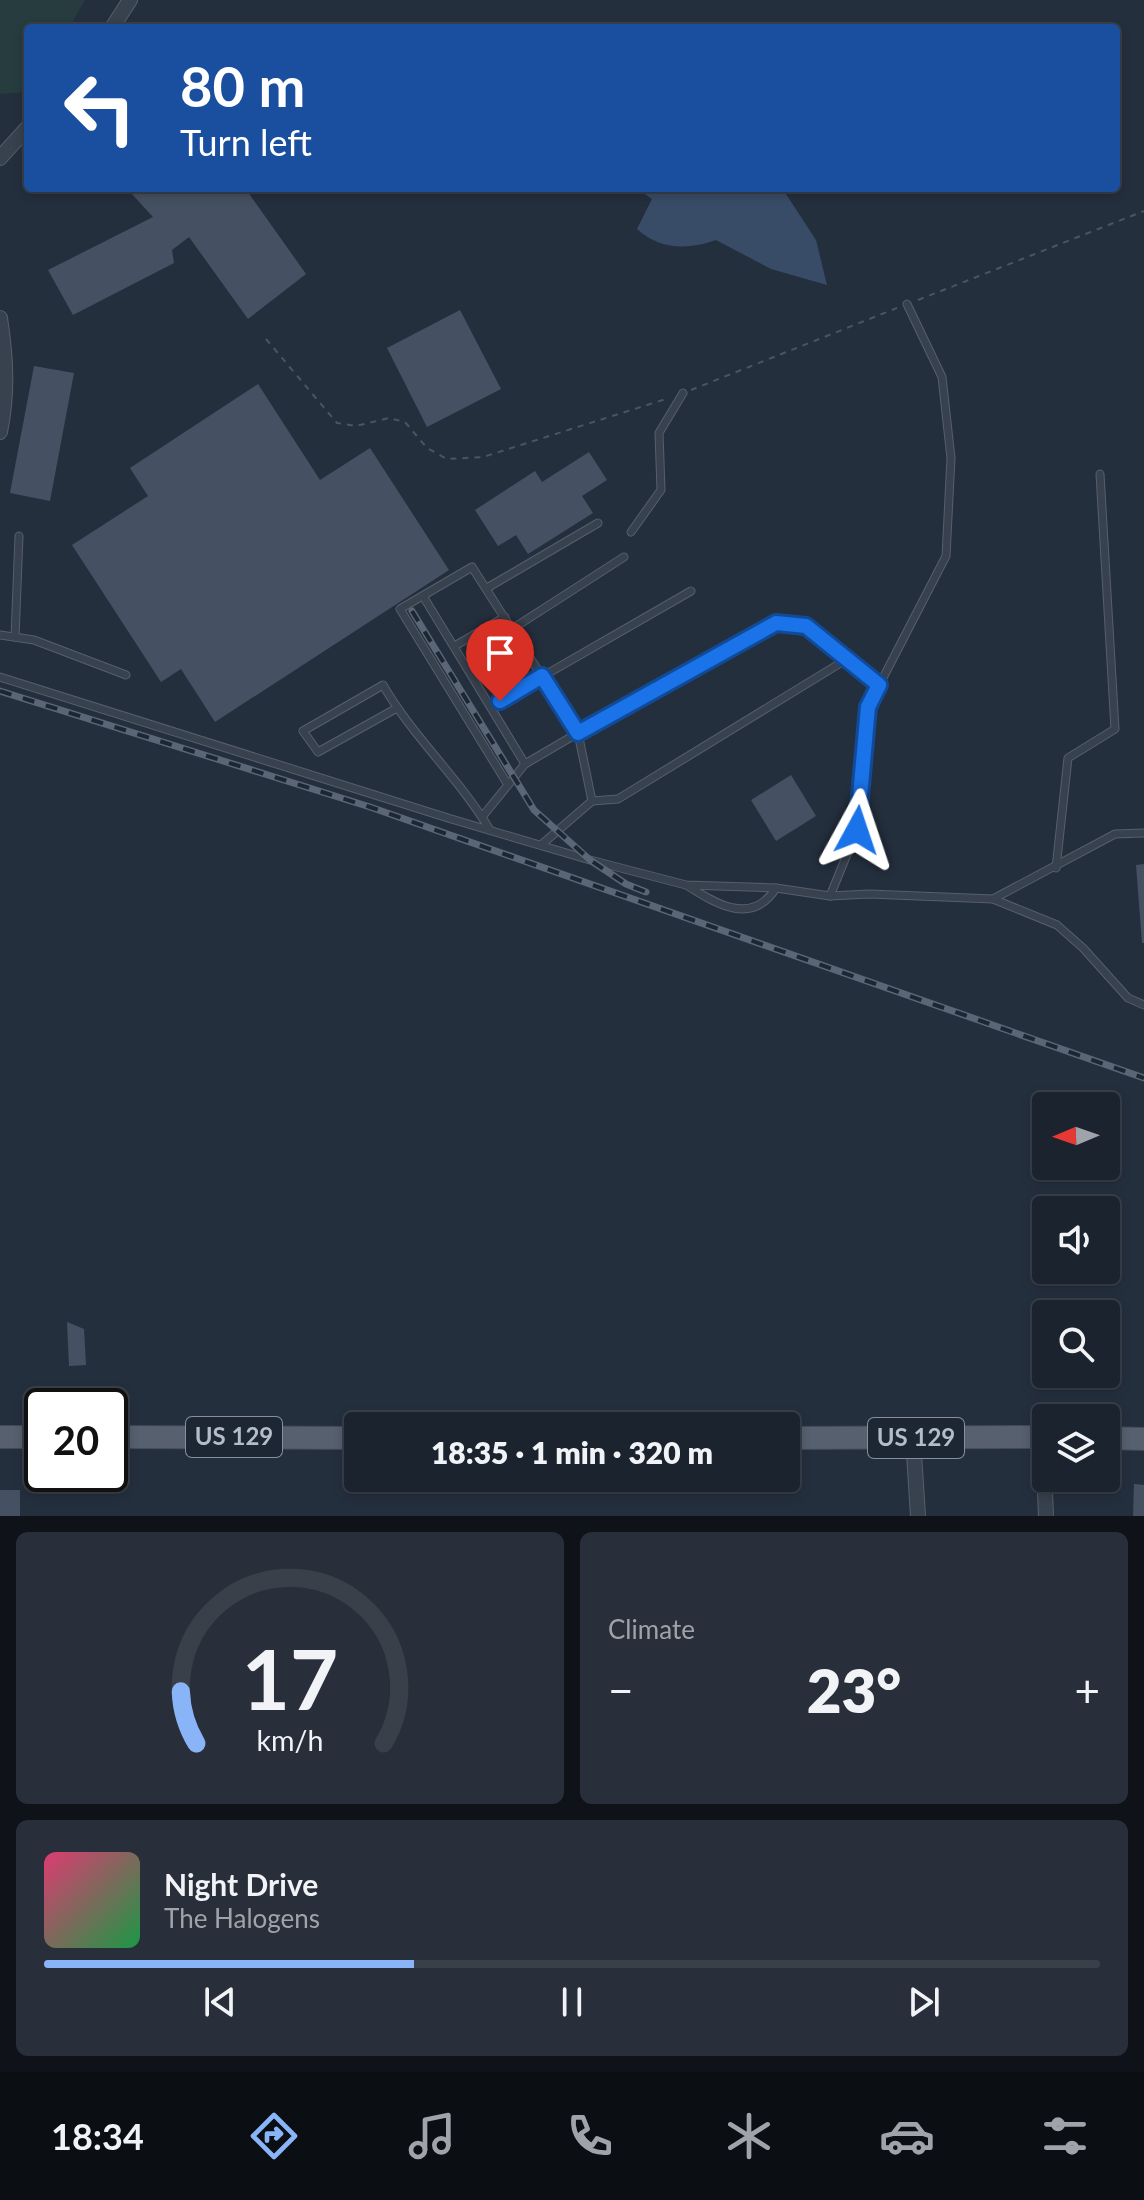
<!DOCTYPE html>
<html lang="en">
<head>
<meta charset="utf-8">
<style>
  body { margin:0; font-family:Lato,sans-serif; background:#282f3a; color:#f1f3f6; height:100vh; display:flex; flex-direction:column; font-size:30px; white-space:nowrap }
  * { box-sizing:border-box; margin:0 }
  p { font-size:26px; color:#a0a4aa }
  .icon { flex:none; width:44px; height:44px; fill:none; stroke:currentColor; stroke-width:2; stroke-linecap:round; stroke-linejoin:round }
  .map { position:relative; height:1516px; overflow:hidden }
  .side { display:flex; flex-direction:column; gap:16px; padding:16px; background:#0f1319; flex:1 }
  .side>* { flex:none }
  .banner { position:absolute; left:24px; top:24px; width:1096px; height:168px; border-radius:8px; box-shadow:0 4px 12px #0003,0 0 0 2px #39404a; background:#1a4fa0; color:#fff; overflow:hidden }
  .needle { width:52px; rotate:268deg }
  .fabs { position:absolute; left:1032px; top:1092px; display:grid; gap:16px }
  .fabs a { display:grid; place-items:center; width:88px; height:88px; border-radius:8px; background:#1b232e; box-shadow:0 4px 12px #0003,0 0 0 2px #39404a; font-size:40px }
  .speed { position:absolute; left:24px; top:1388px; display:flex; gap:16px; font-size:40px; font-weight:700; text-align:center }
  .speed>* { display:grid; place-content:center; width:104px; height:104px; border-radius:50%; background:#1b232e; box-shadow:0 4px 12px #0003,0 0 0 2px #39404a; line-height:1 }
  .speed .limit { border:4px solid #111; border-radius:12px; background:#fff; color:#111 }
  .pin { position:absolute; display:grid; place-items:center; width:68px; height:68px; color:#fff; margin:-82px -34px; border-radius:50% 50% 50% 0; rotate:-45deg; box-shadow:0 0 8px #0007 }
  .pin .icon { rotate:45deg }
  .me { position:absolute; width:88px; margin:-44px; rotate:5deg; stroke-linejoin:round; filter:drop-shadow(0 0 6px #0008) }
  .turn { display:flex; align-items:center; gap:28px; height:168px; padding:0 24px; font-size:36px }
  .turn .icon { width:104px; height:104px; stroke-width:2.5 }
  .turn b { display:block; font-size:56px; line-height:68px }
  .big { font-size:60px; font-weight:800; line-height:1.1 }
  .side .tile { flex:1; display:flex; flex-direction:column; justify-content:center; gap:12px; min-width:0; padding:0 28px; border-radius:12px; background:#282f3a }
  .side .dial { align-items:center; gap:0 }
  .dial svg { height:208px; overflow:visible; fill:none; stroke:#39404a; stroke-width:7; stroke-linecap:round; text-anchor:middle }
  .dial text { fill:#f1f3f6; stroke:none }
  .song { display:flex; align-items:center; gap:24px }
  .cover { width:96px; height:96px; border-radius:12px; background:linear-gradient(135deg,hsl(340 70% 55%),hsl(140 70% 35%)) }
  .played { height:8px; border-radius:4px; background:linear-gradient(90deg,#8ab4f8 35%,#39404a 35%) }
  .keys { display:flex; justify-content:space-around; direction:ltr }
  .heat { display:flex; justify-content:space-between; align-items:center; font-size:44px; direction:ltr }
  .side .tiles { flex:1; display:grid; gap:16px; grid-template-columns:1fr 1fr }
  .tile:last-child { grid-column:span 2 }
  .trip { position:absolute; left:344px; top:1412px; width:456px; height:80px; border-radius:8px; background:#1b232e; box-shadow:0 4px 12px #0003,0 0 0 2px #39404a; font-weight:800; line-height:80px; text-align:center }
  .menu { display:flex; height:128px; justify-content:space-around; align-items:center; background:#0b0e12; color:#a0a4aa }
  .menu .icon { width:56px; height:56px }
  .menu .selected { color:#8ab4f8 }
  .menu b { font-size:36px; color:#f1f3f6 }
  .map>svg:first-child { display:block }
</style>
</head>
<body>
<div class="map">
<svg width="1144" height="1516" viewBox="0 0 1144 1516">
  <rect width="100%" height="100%" fill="#242f3e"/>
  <polygon fill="#263c3f" points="0,0 85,0 69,28 28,28 28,92 0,94"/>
  <path fill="#394c67" d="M636 188H782L816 240 827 285 771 269 716 240C688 250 660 250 637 229L652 199Z"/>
  <g fill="#455162">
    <polygon points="137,188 245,188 306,274 248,319 189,237 172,250 174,263 73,315 48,270 153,217 131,193"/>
    <polygon points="460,310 501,389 427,427 387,348"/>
    <polygon points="34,366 74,373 50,501 10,493"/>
    <polygon points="258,384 320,480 370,448 449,570 215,722 181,669 161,682 72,545 148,496 130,468"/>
    <polygon points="589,452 607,480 582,496 593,513 528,554 516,535 498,546 475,510 535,471 542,482"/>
    <polygon points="791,775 816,816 776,841 751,800"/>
    <polygon points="1144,864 1144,943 1142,943 1136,865"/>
    <polygon points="67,1322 84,1329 86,1365 69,1366"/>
    <polygon points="1134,1484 1144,1485 1144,1516 1133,1516"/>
    <rect x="0" y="1490" width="20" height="26"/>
  </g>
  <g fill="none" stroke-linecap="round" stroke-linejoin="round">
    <defs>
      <g id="service">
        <polyline points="631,532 661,490 659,433 683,393"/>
        <polyline points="487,588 598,523"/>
        <polyline points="423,596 525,764 482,817"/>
        <polyline points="512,629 624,557"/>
        <polyline points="0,635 34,640 126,675"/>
        <polyline points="15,637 19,536"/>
        <polyline points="458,644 505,617"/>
        <polyline points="0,677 448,818 590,860 686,885 776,888 830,896 869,894 993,899 1057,925 1083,948 1128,998 1144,1005"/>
        <polyline points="500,701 691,591"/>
        <path d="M397 708 318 752 303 731 383 685C413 737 459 778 490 830"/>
        <polyline points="508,785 400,609 472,567 578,733 525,764"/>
        <polyline points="592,801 618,799 847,659"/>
        <polyline points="541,845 592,801 578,733 776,623 806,626 879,685"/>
        <polyline points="1056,868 1068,758 1115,729 1100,474"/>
        <path d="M688 886C716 904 752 926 776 888"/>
        <polyline points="830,896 857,830 868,707 946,556 951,458 942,377 907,304"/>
        <polyline points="993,899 1115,834 1144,833"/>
      </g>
      <g id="minor">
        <polyline points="112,28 130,0"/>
        <polyline points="0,158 28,127"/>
        <path d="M0 318C6 357 8 393 0 432"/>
        <polyline points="913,1438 918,1516"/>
        <polyline points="1045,1491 1046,1516"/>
      </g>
      <g id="primary">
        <polyline points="0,1437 42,1437"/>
        <polyline points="110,1437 358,1438"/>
        <polyline points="786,1438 1046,1437"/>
        <polyline points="1106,1438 1144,1439"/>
      </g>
    </defs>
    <use href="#service" stroke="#565f6c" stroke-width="9"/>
    <use href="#minor" stroke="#565f6c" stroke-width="16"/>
    <use href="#primary" stroke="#414a57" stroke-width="24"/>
    <g stroke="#44595c" stroke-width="2" stroke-dasharray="6 6" stroke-linecap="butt">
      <polyline points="918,300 1144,211"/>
      <polyline points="266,339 337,423 356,426 389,418 405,422 427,448 447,459 483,457 666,399"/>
      <polyline points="691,390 897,308"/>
    </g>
    <use href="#service" stroke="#38414e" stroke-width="7"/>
    <use href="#minor" stroke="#38414e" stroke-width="14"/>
    <use href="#primary" stroke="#56606e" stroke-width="22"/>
    <defs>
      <g id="rail">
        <polyline points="412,611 534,810 590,860 626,884 646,892"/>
        <polyline points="0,691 370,807 1144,1078"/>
      </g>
    </defs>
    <use href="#rail" stroke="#5a6575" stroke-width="7"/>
    <use href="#rail" stroke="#1d2633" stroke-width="4" stroke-dasharray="12" stroke-linecap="butt"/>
  </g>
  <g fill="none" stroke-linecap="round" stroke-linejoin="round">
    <defs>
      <polyline id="route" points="500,701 542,676 578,733 776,623 806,626 879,685 868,707 857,830"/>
    </defs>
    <use href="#route" stroke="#114b97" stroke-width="20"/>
    <use href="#route" stroke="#1a73e8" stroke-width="14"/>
  </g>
  <g text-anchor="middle" stroke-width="8" stroke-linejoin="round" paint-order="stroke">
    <g fill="#1d2633" stroke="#878f9c" stroke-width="2">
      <rect x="186" y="1417" width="96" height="40" rx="6"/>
      <rect x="868" y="1418" width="96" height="40" rx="6"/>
    </g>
    <g font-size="24" font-weight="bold" fill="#b4bcc9">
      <text x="234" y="1445">US 129</text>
      <text x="916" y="1446">US 129</text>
    </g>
  </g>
</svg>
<div class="fabs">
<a><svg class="needle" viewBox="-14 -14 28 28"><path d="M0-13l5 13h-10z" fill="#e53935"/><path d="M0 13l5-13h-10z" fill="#a0a4aa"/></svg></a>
<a><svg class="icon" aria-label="sound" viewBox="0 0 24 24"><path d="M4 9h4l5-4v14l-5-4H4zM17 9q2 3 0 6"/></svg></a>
<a><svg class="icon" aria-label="search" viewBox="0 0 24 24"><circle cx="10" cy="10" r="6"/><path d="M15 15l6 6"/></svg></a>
<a><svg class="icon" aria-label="layers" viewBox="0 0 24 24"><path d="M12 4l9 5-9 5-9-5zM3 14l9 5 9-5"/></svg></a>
</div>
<div class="speed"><div class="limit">20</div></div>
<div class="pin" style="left:500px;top:701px;background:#d93025"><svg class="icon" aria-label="arrive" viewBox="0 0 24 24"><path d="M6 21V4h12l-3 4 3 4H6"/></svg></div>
<svg class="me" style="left:857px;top:830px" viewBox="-20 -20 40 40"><path d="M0-17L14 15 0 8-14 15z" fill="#1a73e8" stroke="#fff" stroke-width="4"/></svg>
<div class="trip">18:35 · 1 min · 320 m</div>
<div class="banner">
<div class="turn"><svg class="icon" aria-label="left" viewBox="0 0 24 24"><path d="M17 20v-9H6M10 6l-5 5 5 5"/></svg><div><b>80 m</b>Turn left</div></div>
</div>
</div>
<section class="side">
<div class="tiles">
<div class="tile dial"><svg viewBox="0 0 100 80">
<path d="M14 69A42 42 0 1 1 86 69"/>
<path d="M14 69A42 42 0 0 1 8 49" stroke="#8ab4f8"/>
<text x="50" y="56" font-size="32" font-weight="700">17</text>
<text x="50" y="72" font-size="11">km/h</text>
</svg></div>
<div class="tile"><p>Climate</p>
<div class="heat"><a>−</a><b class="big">23°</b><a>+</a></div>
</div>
<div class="tile">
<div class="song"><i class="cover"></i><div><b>Night Drive</b><p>The Halogens</p></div></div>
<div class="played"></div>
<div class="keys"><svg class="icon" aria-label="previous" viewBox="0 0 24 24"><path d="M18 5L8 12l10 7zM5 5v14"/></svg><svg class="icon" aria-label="pause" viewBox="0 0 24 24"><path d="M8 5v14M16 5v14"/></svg><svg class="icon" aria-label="next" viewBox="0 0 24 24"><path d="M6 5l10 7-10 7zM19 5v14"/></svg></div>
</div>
</div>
</section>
<nav class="menu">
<b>18:34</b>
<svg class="icon selected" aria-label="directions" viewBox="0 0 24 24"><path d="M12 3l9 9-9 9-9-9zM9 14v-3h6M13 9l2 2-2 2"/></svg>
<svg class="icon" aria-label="music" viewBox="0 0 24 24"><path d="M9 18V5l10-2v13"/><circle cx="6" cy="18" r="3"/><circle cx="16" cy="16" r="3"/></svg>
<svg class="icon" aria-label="phone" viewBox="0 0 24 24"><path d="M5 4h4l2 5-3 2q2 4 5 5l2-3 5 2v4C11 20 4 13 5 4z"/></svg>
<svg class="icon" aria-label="climate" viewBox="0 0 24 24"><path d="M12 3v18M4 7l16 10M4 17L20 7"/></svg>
<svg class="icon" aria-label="car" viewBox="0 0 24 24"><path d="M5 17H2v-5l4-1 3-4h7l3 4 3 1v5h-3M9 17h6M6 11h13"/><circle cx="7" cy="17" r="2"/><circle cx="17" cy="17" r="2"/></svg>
<svg class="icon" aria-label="filters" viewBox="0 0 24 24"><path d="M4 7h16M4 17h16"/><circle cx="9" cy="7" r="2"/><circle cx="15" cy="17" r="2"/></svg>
</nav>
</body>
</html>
